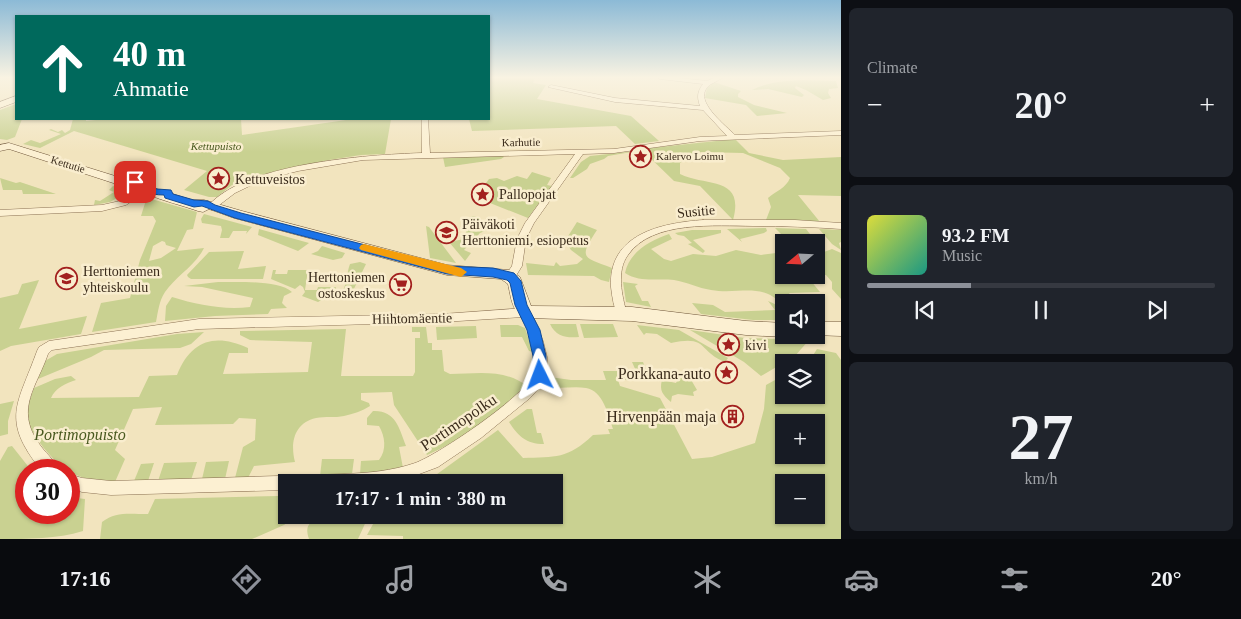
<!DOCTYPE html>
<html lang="en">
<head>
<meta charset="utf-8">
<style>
  body { margin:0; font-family:Georgia,serif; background:#20242c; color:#f1f3f6; height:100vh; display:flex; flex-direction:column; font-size:19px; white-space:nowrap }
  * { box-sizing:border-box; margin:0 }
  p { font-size:16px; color:#9ea1a6 }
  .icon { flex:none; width:28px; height:28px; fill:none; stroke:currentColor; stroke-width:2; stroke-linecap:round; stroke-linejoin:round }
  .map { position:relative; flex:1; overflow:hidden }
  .sheet { display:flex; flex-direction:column; gap:8px; padding:8px; background:#0d0f14; width:400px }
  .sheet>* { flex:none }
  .top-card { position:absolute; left:15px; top:15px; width:475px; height:105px; border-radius:0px; box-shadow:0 1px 4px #0004; background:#00695c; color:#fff; overflow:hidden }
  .needle { width:32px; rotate:251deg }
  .tools { position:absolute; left:775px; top:234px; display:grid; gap:10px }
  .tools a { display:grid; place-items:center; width:50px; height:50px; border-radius:0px; background:#171b24; box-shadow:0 1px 4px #0004; font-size:25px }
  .speed { position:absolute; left:15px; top:459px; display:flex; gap:10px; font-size:25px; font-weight:700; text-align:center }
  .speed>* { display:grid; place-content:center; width:65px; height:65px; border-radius:50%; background:#171b24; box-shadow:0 1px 4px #0004; line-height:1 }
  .speed .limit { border:8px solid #d22; background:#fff; color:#111 }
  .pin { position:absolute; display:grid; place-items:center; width:42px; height:42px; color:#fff; margin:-21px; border-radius:10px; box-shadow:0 2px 8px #0006 }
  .me { position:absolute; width:55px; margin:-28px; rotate:357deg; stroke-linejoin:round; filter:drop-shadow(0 0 4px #0008) }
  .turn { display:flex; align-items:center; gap:18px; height:105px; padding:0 15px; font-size:22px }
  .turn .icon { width:65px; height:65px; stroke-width:2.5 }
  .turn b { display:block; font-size:35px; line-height:42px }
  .big { font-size:38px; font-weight:700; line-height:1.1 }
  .sheet .card { flex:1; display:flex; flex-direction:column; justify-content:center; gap:8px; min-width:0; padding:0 18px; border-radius:8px; background:#20242c }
  .sheet .dial { align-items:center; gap:0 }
  .dial b { font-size:65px; line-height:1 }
  .song { display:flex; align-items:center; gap:15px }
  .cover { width:60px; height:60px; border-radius:8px; background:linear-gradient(135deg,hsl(60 70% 55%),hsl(170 70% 35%)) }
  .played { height:5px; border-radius:2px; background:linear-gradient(90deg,#8c9099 30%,#363941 30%) }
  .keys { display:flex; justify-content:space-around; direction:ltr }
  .heat { display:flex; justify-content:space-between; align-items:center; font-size:28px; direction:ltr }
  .trip { position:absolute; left:278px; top:474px; width:285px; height:50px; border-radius:0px; background:#171b24; box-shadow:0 1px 4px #0004; font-weight:700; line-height:50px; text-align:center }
  .tab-bar { display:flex; height:80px; justify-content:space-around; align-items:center; background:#090b0e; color:#9ea1a6 }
  .tab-bar .icon { width:35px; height:35px }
  .tab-bar .selected { color:#8c9099 }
  .tab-bar b { font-size:22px; color:#f1f3f6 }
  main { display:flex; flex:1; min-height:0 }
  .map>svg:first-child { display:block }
</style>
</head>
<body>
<main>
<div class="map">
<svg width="841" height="539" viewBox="0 0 841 539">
  <rect width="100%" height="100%" fill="#f2e4be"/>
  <g fill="#c9d191" fill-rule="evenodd">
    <polygon points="489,77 535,77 533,83 546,85 537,99 631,116 659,141 635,144 616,126 472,131 469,119 489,119"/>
    <path d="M802 80 836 81 838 88 829 89 828 93 831 98 823 100 806 90 796 86 795 88 804 95 802 97 768 89 752 90C768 82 784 81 802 80Z"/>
    <polygon points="714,82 741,91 738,94 738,97 754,105 787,113 757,116 746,105 705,98 707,88"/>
    <polygon points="16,104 16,119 22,119 15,137 7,140 0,139 0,110"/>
    <polygon points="73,119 86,119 86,121 106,119 241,119 242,135 353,119 391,119 385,154 361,155 329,160 252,177 232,185 217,197 209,197 184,190 207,171 74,131 40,148 23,144 31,140 40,143 61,134 49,130 51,129 58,132 62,130 65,133 70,130"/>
    <path d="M735 139 749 153 783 160 841 157V196L798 195 820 222 766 220 771 207 768 198C776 191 786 188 790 178L780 168 743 153 701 152 687 158 680 163V174C707 187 745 176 733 220L700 186 674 181 641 149Z"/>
    <polygon points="637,151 608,156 604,159 590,164 587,169 573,178 570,178 581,162 590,156"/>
    <polygon points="503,156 504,157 501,159 445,167 443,157"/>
    <polygon points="532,172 551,178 547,185 552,186 528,218 495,205 490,203 491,200 477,196 486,194 483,187 489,179 497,178 504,181 517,176 527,179"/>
    <polygon points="0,178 16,183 20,182 56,194 23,194 22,190 3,190"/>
    <polygon points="113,186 125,190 126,193 110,202 94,205 95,200 100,201 114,192 109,190"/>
    <path d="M146 200H155L197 212 193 229 187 230 177 251 204 248C195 266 176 276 165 292 159 301 158 312 156 322L92 332 101 303 130 298 140 260 156 221 153 216H141ZM162 241 165 242 166 245 176 248 161 258 149 261 153 246Z"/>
    <polygon points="204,214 252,227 246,234 247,231 233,231 229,238 220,238 222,230 221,226 202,223 201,219"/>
    <polygon points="474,216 495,227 480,233 464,250 471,253 465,261 449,242 464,239 470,217"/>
    <path d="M577 222 597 230C578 259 583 257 612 268L609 282 601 280 594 276 528 275 526 263 554 266 556 262 560 266 577 264 583 259 571 250 565 241Z"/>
    <polygon points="426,226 429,227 456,263 430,258"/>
    <polygon points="766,228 767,231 764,233 740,239 742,242 727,229"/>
    <polygon points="775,228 806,229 810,234 786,239"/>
    <polygon points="259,229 309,243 298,251 258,235"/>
    <polygon points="819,229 841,230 841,242 839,243 841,250 832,244"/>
    <polygon points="692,230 721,230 721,233 693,240 705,251 703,253 688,244 692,243 684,236 678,235 675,233"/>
    <path d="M669 234 672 239 651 249 664 259 671 261 693 254 716 256 736 250 761 255 784 252V275H806L820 292 789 293 795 302H784V306C761 281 740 295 711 290 698 288 687 282 674 280 657 278 640 283 625 273 629 252 651 240 669 234Z"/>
    <polygon points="322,246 345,253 342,258 333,260 311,254 318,251"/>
    <polygon points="832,249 841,253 841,299 832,289 832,282 826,275 816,275 816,255"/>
    <polygon points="244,251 238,269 266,266 263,279 191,279 188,277 187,275 209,252"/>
    <path d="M360 262 366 264 350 297 340 294C348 285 346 274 350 264Z"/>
    <polygon points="273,270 276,270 275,274 287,274 288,270 308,270 305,290 317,290 318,287 336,287 334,293 318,302 302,296 305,292 303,287 300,285 295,289 271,279"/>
    <polygon points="39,280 19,329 87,316 81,334 11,346 0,351 0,298 18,294 22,284"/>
    <path d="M218 282C237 282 279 280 292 292L284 296 282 303 287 308 271 309 268 314 215 316 165 321 166 306 172 297C198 305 223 310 250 307L253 298 202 287 184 286Z"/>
    <polygon points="623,282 638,284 635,286 642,301 648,301 651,307 626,302"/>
    <path d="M768 301C778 305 784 309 784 320H753L701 314 692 303 713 305 725 312 775 310Z"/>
    <path d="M550 324H576L579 337C567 338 556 337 550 324Z"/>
    <polygon points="580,324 613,324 618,337 584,338"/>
    <polygon points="500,325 518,325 525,328 533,352 529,351 522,337 501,337"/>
    <path d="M637 325 679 330 728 358 725 362C697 351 709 335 671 343L657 334 646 333 644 335Z"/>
    <polygon points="476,326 477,338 437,340 436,327"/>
    <path d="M412 327H426L428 343H432V350H442L444 371 450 374C476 374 506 368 528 387 497 412 463 440 427 455L394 405 392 392 361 393V400L369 403 370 406C362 411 353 414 344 416 335 418 325 416 316 418 294 423 290 443 295 462L254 466 248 478H235L243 447 255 440 256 419 239 418 233 424 155 425 162 407 133 409 115 450 125 459 115 482C69 484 43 454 24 416L34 388 55 379 71 376 76 380C66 383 55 388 51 398L139 397 149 376 177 375C191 340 215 333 248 348V353H229L223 374 308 372 312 342 250 340 240 335V331L346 329 341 376H413L415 372V338H420V332H412Z"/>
    <polygon points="690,330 745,338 809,340 795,356 761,376 744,362"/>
    <polygon points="204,332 191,344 180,348 104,350 91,357 38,379 45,361 57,354 177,334"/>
    <path d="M817 349 836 353 841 360V539H403V536L367 535 378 515H554V482H420L433 477 498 430 523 458C555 457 568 459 593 435L610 434 608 429H613C608 414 603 391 586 388 574 386 562 389 550 387L546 384 550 377 571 380H606L603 371H636L632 362H643L650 380H618L620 386 660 398 692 459 712 457 755 443 764 409 766 385 784 375V395H816V362H805L810 360ZM816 422V455H784V422ZM784 482H816V515H784Z"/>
    <path d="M684 377 690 378 697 390 693 392 694 396 678 394 672 396 671 402C663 395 659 391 662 380L676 383 678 379Z"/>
    <polygon points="14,401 8,421 8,434 0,436 0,404"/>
    <path d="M527 409H532L537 433H541L544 444C526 444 518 436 509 422Z"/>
    <path d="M373 411C395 410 399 427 406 446L399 447 403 468 360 474 361 461 379 460C387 450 385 436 379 426L367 425V418Z"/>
    <path d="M12 446 31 470H26V512H69V497L85 499 83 531C57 539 28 539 0 539V461L8 447Z"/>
    <polygon points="322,459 354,459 352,474 320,476"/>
    <polygon points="229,461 225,479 202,479 206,462"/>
    <polygon points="197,462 191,480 158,481 164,463"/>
    <polygon points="154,463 148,481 134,481 141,464"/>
    <path d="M278 496 286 502V515L296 516 284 525 252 539H100L102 522C116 511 130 514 148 514L155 499Z"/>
    <path d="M322 515H369L358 539H309C304 523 311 523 322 515Z"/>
  </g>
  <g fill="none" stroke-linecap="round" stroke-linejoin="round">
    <defs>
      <g id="street">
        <path d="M657 77H670L707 81 716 77H723C718 82 708 83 705 91 699 105 726 126 735 135L841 131V135L700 141 614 153 583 154 534 223 526 239 522 266 514 279 510 280 505 276 512 266 517 239 525 223 575 154 363 160 298 171 260 181 235 193 214 209 211 210 207 207C244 163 366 155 422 153V119H428L430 153 614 149 700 137 727 136 703 110 615 102 548 87 551 85 615 98 700 106C697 97 697 92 703 84L660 79Z"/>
        <polygon points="145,185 149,188 148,190 126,205 102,211 0,216 0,210 102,205 120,201"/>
        <path d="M703 220H795L841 223V229C812 227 783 226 753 226 716 226 652 220 628 255 616 271 622 296 627 314L626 317 622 318 618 317C614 308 612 297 611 287 608 234 661 223 703 220Z"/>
        <path d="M526 308 530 309 543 341 547 357V371L541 386 530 398 481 438 438 467 398 482H286V490L111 495 82 492 69 488V474L82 478 111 481 344 474C368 473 392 471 415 463 438 455 528 394 535 372 539 355 529 332 523 317L442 322 199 329 52 350 48 354C37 386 15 409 38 442 44 452 55 460 59 470H41C0 419 18 404 37 351L39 347 49 341 199 319 442 314Z"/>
      </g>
      <g id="secondary">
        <polygon points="16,96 16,102 0,108 0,102"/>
        <path d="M9 143 192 200H204L242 211 447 265 509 270 520 277 531 306 632 307 746 321 784 323V335H790L784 337 746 335 632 321 526 318C512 314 511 297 508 284L501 279 447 275 234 218 209 209 203 212 198 211C181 205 163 201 147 194L9 149 0 151V145Z"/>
        <polygon points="816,322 841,322 841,336 813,335 816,335"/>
      </g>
    </defs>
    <use href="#street" stroke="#8d7355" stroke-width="1"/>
    <use href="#secondary" stroke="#6e5438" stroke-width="1"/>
    <use href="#street" fill="#fcf0d2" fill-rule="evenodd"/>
    <use href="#secondary" fill="#fcf0d2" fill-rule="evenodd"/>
  </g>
  <linearGradient id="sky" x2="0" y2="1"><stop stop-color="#8cbad6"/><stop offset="0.51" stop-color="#f9f3e2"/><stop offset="1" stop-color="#f9f3e2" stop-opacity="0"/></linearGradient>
  <rect width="841" height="152" fill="url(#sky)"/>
  <path fill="#1a73e8" stroke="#114b97" d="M135 179 143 181 144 185 157 189 171 190 173 194 194 200 208 201 215 205 241 213 447 266 493 268 514 273 521 281 527 305 540 330 546 356V375L544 380 540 381 535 380 533 375V356L527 330 515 305 510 283 507 280 493 277 447 274 235 218 202 206 194 207 165 198 164 195C149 195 140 190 131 182Z"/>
  <polygon fill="#f59e0b" points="364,244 461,268 467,272 461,277 361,250 359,248 361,245"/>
  <defs>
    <symbol id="sight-ring" viewBox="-11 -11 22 22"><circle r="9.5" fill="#f9edce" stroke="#a2201e" stroke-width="1.5"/><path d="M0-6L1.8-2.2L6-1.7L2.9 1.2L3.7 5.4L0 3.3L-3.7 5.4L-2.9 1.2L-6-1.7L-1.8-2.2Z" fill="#a2201e"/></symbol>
    <symbol id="school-ring" viewBox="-11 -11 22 22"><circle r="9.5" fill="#f9edce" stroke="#a2201e" stroke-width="1.5"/><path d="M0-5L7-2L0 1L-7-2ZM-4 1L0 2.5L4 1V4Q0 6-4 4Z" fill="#a2201e"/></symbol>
    <symbol id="supermarket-ring" viewBox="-11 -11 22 22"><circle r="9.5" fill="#f9edce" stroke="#a2201e" stroke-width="1.5"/><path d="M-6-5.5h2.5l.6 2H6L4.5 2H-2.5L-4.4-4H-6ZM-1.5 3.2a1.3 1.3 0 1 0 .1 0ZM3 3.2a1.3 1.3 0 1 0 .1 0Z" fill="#a2201e"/></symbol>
    <symbol id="building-ring" viewBox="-11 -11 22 22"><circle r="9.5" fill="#f9edce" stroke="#a2201e" stroke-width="1.5"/><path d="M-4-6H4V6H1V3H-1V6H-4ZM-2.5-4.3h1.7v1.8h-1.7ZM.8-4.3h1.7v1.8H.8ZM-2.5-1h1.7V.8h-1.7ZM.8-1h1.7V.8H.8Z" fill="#a2201e"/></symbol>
  </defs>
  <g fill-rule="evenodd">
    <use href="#sight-ring" x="628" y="144" width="25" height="25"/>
    <use href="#sight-ring" x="206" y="166" width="25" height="25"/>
    <use href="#sight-ring" x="470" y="182" width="25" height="25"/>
    <use href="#school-ring" x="434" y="220" width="25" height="25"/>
    <use href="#school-ring" x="54" y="266" width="25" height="25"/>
    <use href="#supermarket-ring" x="388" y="272" width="25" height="25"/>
    <use href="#sight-ring" x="716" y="332" width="25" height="25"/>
    <use href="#sight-ring" x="714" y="360" width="25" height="25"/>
    <use href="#building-ring" x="720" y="404" width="25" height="25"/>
  </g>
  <g text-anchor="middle" stroke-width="5" stroke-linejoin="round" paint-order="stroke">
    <g font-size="11" fill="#3a2b1b" stroke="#f9edce">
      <text transform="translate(521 142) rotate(-1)" y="4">Karhutie</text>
      <text transform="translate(68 164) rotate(17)" y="4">Kettutie</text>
    </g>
    <g font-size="11" font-style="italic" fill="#49591f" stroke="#f9edce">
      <text x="216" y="150">Kettupuisto</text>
    </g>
    <g font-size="11" fill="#3a2b1b" stroke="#f9edce" text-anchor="start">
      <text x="656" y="160">Kalervo Loimu</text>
    </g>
    <g font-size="14" fill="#3a2b1b" stroke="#f9edce" text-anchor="start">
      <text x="235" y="184">Kettuveistos</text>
      <text x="499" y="199">Pallopojat</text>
      <text x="462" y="229">Päiväkoti<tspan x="462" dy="16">Herttoniemi, esiopetus</tspan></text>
      <text x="83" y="276">Herttoniemen<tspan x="83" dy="16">yhteiskoulu</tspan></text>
      <text x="385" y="282" text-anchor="end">Herttoniemen<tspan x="385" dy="16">ostoskeskus</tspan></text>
      <text x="745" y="350">kivi</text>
    </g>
    <g font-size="14" fill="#3a2b1b" stroke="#f9edce">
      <text transform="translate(696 211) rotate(-5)" y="5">Susitie</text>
      <text transform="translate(412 318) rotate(-1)" y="5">Hiihtomäentie</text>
    </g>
    <g font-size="16" fill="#3a2b1b" stroke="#f9edce" text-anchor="end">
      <text x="711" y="379">Porkkana-auto</text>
      <text x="716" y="422">Hirvenpään maja</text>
    </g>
    <g font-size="16" fill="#3a2b1b" stroke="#f9edce">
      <text transform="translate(458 422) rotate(-34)" y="6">Portimopolku</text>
    </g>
    <g font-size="16" font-style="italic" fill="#49591f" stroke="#f9edce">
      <text x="80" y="440">Portimopuisto</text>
    </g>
  </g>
</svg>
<div class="tools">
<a><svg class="needle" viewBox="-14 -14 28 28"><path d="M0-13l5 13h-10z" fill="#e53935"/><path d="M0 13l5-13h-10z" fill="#9ea1a6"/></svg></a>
<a><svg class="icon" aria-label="sound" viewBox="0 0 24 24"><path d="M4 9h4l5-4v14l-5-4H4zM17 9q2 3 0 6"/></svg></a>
<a><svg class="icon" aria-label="layers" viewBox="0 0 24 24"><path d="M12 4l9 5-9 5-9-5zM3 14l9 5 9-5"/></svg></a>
<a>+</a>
<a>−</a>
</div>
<div class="speed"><div class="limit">30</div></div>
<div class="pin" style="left:135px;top:182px;background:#d93025"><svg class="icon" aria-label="arrive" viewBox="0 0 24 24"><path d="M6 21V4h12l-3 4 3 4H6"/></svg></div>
<svg class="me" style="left:540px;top:375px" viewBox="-20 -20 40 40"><path d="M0-17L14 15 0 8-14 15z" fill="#1a73e8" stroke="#fff" stroke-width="4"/></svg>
<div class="trip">17:17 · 1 min · 380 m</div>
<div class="top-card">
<div class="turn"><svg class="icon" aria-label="ahead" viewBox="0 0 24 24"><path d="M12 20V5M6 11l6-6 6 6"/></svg><div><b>40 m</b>Ahmatie</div></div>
</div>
</div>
<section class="sheet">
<div class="card"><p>Climate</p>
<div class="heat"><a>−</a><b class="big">20°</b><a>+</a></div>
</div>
<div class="card">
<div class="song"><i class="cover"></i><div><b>93.2 FM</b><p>Music</p></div></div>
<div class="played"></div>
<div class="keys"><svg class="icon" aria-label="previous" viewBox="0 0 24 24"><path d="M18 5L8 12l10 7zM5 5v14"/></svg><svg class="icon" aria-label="pause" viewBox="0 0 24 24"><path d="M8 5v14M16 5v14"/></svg><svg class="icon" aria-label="next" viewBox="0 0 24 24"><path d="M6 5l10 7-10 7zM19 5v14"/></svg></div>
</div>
<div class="card dial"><b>27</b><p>km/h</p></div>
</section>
</main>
<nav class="tab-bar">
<b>17:16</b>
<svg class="icon selected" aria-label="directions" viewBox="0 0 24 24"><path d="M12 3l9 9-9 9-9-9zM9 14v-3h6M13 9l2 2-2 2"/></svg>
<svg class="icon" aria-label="music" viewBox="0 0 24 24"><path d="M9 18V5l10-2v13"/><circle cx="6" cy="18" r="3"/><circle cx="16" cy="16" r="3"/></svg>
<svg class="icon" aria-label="phone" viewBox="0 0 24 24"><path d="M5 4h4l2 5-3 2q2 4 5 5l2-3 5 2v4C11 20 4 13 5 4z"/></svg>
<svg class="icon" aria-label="climate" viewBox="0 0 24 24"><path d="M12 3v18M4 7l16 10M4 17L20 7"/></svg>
<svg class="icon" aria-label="car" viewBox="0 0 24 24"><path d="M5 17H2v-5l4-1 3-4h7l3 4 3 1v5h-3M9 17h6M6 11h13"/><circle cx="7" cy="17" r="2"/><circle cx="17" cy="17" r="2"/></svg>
<svg class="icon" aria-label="filters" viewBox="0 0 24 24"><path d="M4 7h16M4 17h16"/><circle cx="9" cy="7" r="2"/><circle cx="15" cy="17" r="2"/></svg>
<b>20°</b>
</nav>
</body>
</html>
